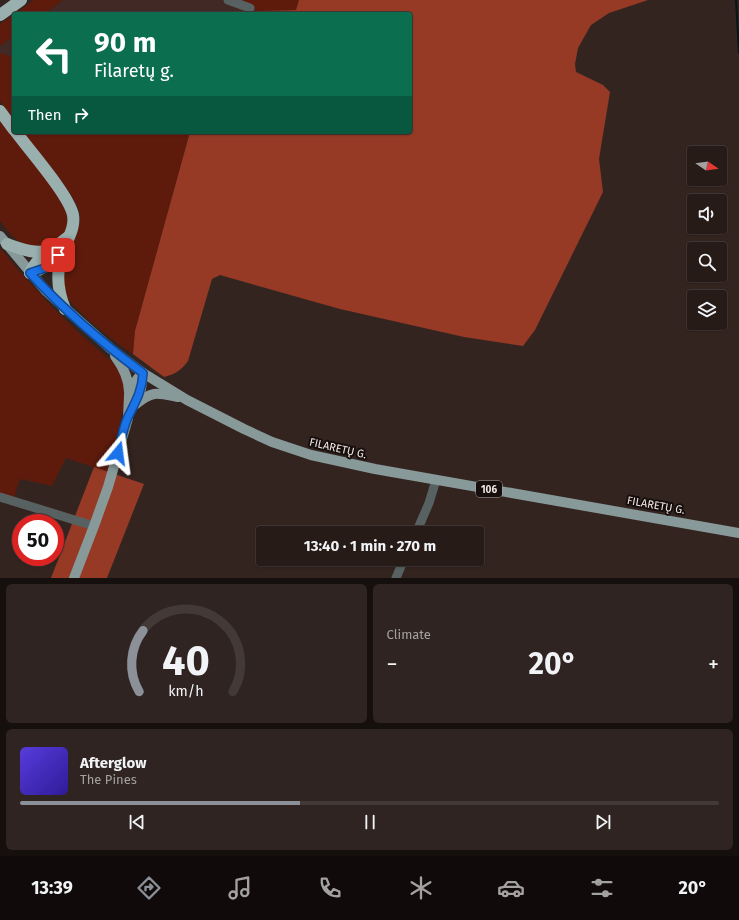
<!DOCTYPE html>
<html lang="en">
<head>
<meta charset="utf-8">
<style>
  body { margin:0; font-family:"Fira Sans",sans-serif; background:#2f2421; color:#f1f3f6; height:100vh; display:flex; flex-direction:column; font-size:15px; white-space:nowrap }
  * { box-sizing:border-box; margin:0 }
  p { font-size:13px; color:#a4a1a2 }
  .icon { flex:none; width:22px; height:22px; fill:none; stroke:currentColor; stroke-width:2; stroke-linecap:round; stroke-linejoin:round }
  .map { position:relative; height:578px; overflow:hidden }
  .drawer { display:flex; flex-direction:column; gap:6px; padding:6px; background:#150f0d; flex:1 }
  .drawer>* { flex:none }
  .guide { position:absolute; left:12px; top:12px; width:400px; height:122px; border-radius:4px; box-shadow:0 1px 3px #0004,0 0 0 1px #433937; background:#0b6e4f; color:#fff; overflow:hidden }
  .needle { width:26px; rotate:103deg }
  .controls { position:absolute; left:687px; top:146px; display:grid; gap:8px }
  .controls a { display:grid; place-items:center; width:40px; height:40px; border-radius:4px; background:#271b18; box-shadow:0 1px 3px #0004,0 0 0 1px #433937; font-size:20px }
  .speed { position:absolute; left:12px; top:514px; display:flex; gap:8px; font-size:20px; font-weight:700; text-align:center }
  .speed>* { display:grid; place-content:center; width:52px; height:52px; border-radius:50%; background:#271b18; box-shadow:0 1px 3px #0004,0 0 0 1px #433937; line-height:1 }
  .speed .limit { border:6px solid #d22; background:#fff; color:#111 }
  .pin { position:absolute; display:grid; place-items:center; width:34px; height:34px; color:#fff; margin:-17px; border-radius:8px; box-shadow:0 2px 6px #0006 }
  .me { position:absolute; width:44px; margin:-22px; rotate:16deg; stroke-linejoin:round; filter:drop-shadow(0 0 3px #0008) }
  .turn { display:flex; align-items:center; gap:14px; height:84px; padding:0 16px; font-size:18px }
  .turn .icon { width:52px; height:52px; stroke-width:2.5 }
  .turn b { display:block; font-size:28px; line-height:34px }
  .then { display:flex; align-items:center; height:38px; padding:0 16px; background:#0003; gap:8px; font-size:15px }
  .big { font-size:30px; font-weight:700; line-height:1.1 }
  .drawer .card { flex:1; display:flex; flex-direction:column; justify-content:center; gap:6px; min-width:0; padding:0 14px; border-radius:6px; background:#2f2421 }
  .drawer .dial { align-items:center; gap:0 }
  .dial svg { height:104px; overflow:visible; fill:none; stroke:#433937; stroke-width:7; stroke-linecap:round; text-anchor:middle }
  .dial text { fill:#f1f3f6; stroke:none }
  .song { display:flex; align-items:center; gap:12px }
  .cover { width:48px; height:48px; border-radius:6px; background:linear-gradient(135deg,hsl(250 70% 55%),hsl(250 70% 35%)) }
  .played { height:4px; border-radius:2px; background:linear-gradient(90deg,#8c9099 40%,#433937 40%) }
  .keys { display:flex; justify-content:space-around; direction:ltr }
  .heat { display:flex; justify-content:space-between; align-items:center; font-size:22px; direction:ltr }
  .drawer .tiles { flex:1; display:grid; gap:6px; grid-template-columns:1fr 1fr }
  .card:last-child { grid-column:span 2 }
  .trip { position:absolute; left:256px; top:526px; width:228px; height:40px; border-radius:4px; background:#271b18; box-shadow:0 1px 3px #0004,0 0 0 1px #433937; font-weight:700; line-height:40px; text-align:center }
  .tabs { display:flex; height:64px; justify-content:space-around; align-items:center; background:#100b0a; color:#a4a1a2 }
  .tabs .icon { width:28px; height:28px }
  .tabs .on { color:#8c9099 }
  .tabs b { font-size:18px; color:#f1f3f6 }
  .map>svg:first-child { display:block }
</style>
</head>
<body>
<div class="map">
<svg width="739" height="578" viewBox="0 0 739 578">
  <rect width="100%" height="100%" fill="#342420"/>
  <g fill="#412a25">
    <polygon points="63,0 242,0 258,11 257,14 44,14"/>
    <polygon points="14,36 14,58 0,53 0,46"/>
  </g>
  <g fill="#5e1b0c">
    <polygon points="34,0 63,0 44,14 14,14 14,36 0,46 0,24"/>
    <polygon points="242,0 299,0 296,10 258,11"/>
    <polygon points="0,53 14,58 14,120 0,101"/>
    <path d="M0 119C15 138 68 200 68 221 67 234 61 239 52 246H26L12 236 0 221Z"/>
    <path d="M23 132H190L135 331 133 354C118 344 66 305 62 288 61 282 63 270 65 264 70 249 81 231 80 215 78 197 36 149 23 132Z"/>
    <polygon points="0,248 21,273 52,307 78,332 117,366 125,383 124,406 108,472 66,458 52,486 20,479 14,498 0,494"/>
  </g>
  <g fill="#963a26">
    <path d="M299 0H648L609 13 591 25 578 48 575 64 576 72 603 85 610 92 599 159 603 192 535 330 523 346 464 337 340 309 220 275 212 279 188 361C181 370 176 374 164 377L133 354 135 331 190 132H410V14H257L258 11 296 10Z"/>
    <polygon points="94,467 144,484 107,578 51,578"/>
  </g>
  <path fill="#041718" d="M713 245C725 248 729 263 720 271V249H710Z"/>
  <g fill="none" stroke-linecap="round" stroke-linejoin="round">
    <polyline stroke="#041718" stroke-width="2" points="736,0 739,53"/>
    <g stroke="#586161" stroke-width="9">
      <polyline points="228,0 250,8"/>
      <polyline points="0,497 94,526"/>
      <polyline points="416,533 429,503 436,480"/>
      <polyline points="396,578 404,559"/>
    </g>
    <g stroke="#879999" stroke-width="10">
      <polyline points="0,236 46,291 111,349 143,373 187,400 244,429 272,442 311,455 375,469 739,533"/>
      <path d="M115 356C123 367 129 378 129 392"/>
      <path d="M136 404C153 390 158 393 178 397"/>
      <polyline points="136,404 141,389 143,373"/>
      <polyline points="74,578 94,526 108,487 128,418 129,395 131,389 138,378 143,373"/>
    </g>
    <g stroke="#99b0af" stroke-width="12">
      <polyline points="0,15 21,0"/>
      <polyline points="0,111 14,130"/>
      <path d="M16 132C29 150 69 195 73 215 75 227 69 236 65 247 56 269 56 286 65 309"/>
      <path d="M7 244C21 249 36 255 51 250"/>
      <path d="M30 273C37 256 55 248 68 237"/>
      <path d="M30 273C45 269 53 261 62 250"/>
    </g>
  </g>
  <g fill="none" stroke-linecap="round" stroke-linejoin="round">
    <defs>
      <path id="route" d="M58 255 45 268 30 273C64 310 102 343 143 373 142 391 136 401 128 417 123 428 121 441 118 453"/>
    </defs>
    <use href="#route" stroke="#114b97" stroke-width="10"/>
    <use href="#route" stroke="#1a73e8" stroke-width="7"/>
  </g>
  <g text-anchor="middle" stroke-width="4" stroke-linejoin="round" paint-order="stroke">
    <rect fill="#160f0e" stroke="#afa6a4" stroke-width="1" x="476" y="481" width="26" height="16" rx="3"/>
    <g font-size="10" font-weight="bold" fill="#f1e6e4">
      <text x="489" y="493">106</text>
    </g>
    <g font-size="11" fill="#f1e6e4" stroke="#160f0e">
      <text transform="translate(338 448) rotate(13)" y="4">FILARETŲ G.</text>
      <text transform="translate(656 505) rotate(10)" y="4">FILARETŲ G.</text>
    </g>
  </g>
</svg>
<div class="controls">
<a><svg class="needle" viewBox="-14 -14 28 28"><path d="M0-13l5 13h-10z" fill="#e53935"/><path d="M0 13l5-13h-10z" fill="#a4a1a2"/></svg></a>
<a><svg class="icon" aria-label="sound" viewBox="0 0 24 24"><path d="M4 9h4l5-4v14l-5-4H4zM17 9q2 3 0 6"/></svg></a>
<a><svg class="icon" aria-label="search" viewBox="0 0 24 24"><circle cx="10" cy="10" r="6"/><path d="M15 15l6 6"/></svg></a>
<a><svg class="icon" aria-label="layers" viewBox="0 0 24 24"><path d="M12 4l9 5-9 5-9-5zM3 14l9 5 9-5"/></svg></a>
</div>
<div class="speed"><div class="limit">50</div></div>
<div class="pin" style="left:58px;top:255px;background:#d93025"><svg class="icon" aria-label="arrive" viewBox="0 0 24 24"><path d="M6 21V4h12l-3 4 3 4H6"/></svg></div>
<svg class="me" style="left:118px;top:453px" viewBox="-20 -20 40 40"><path d="M0-17L14 15 0 8-14 15z" fill="#1a73e8" stroke="#fff" stroke-width="4"/></svg>
<div class="trip">13:40 · 1 min · 270 m</div>
<div class="guide">
<div class="turn"><svg class="icon" aria-label="left" viewBox="0 0 24 24"><path d="M17 20v-9H6M10 6l-5 5 5 5"/></svg><div><b>90 m</b>Filaretų g.</div></div>
<div class="then">Then<svg class="icon" aria-label="right" viewBox="0 0 24 24"><path d="M7 20v-9h11M14 6l5 5-5 5"/></svg></div>
</div>
</div>
<section class="drawer">
<div class="tiles">
<div class="card dial"><svg viewBox="0 0 100 80">
<path d="M14 69A42 42 0 1 1 86 69"/>
<path d="M14 69A42 42 0 0 1 17 22" stroke="#8c9099"/>
<text x="50" y="56" font-size="32" font-weight="700">40</text>
<text x="50" y="72" font-size="11">km/h</text>
</svg></div>
<div class="card"><p>Climate</p>
<div class="heat"><a>−</a><b class="big">20°</b><a>+</a></div>
</div>
<div class="card">
<div class="song"><i class="cover"></i><div><b>Afterglow</b><p>The Pines</p></div></div>
<div class="played"></div>
<div class="keys"><svg class="icon" aria-label="previous" viewBox="0 0 24 24"><path d="M18 5L8 12l10 7zM5 5v14"/></svg><svg class="icon" aria-label="pause" viewBox="0 0 24 24"><path d="M8 5v14M16 5v14"/></svg><svg class="icon" aria-label="next" viewBox="0 0 24 24"><path d="M6 5l10 7-10 7zM19 5v14"/></svg></div>
</div>
</div>
</section>
<nav class="tabs">
<b>13:39</b>
<svg class="icon on" aria-label="directions" viewBox="0 0 24 24"><path d="M12 3l9 9-9 9-9-9zM9 14v-3h6M13 9l2 2-2 2"/></svg>
<svg class="icon" aria-label="music" viewBox="0 0 24 24"><path d="M9 18V5l10-2v13"/><circle cx="6" cy="18" r="3"/><circle cx="16" cy="16" r="3"/></svg>
<svg class="icon" aria-label="phone" viewBox="0 0 24 24"><path d="M5 4h4l2 5-3 2q2 4 5 5l2-3 5 2v4C11 20 4 13 5 4z"/></svg>
<svg class="icon" aria-label="climate" viewBox="0 0 24 24"><path d="M12 3v18M4 7l16 10M4 17L20 7"/></svg>
<svg class="icon" aria-label="car" viewBox="0 0 24 24"><path d="M5 17H2v-5l4-1 3-4h7l3 4 3 1v5h-3M9 17h6M6 11h13"/><circle cx="7" cy="17" r="2"/><circle cx="17" cy="17" r="2"/></svg>
<svg class="icon" aria-label="filters" viewBox="0 0 24 24"><path d="M4 7h16M4 17h16"/><circle cx="9" cy="7" r="2"/><circle cx="15" cy="17" r="2"/></svg>
<b>20°</b>
</nav>
</body>
</html>
